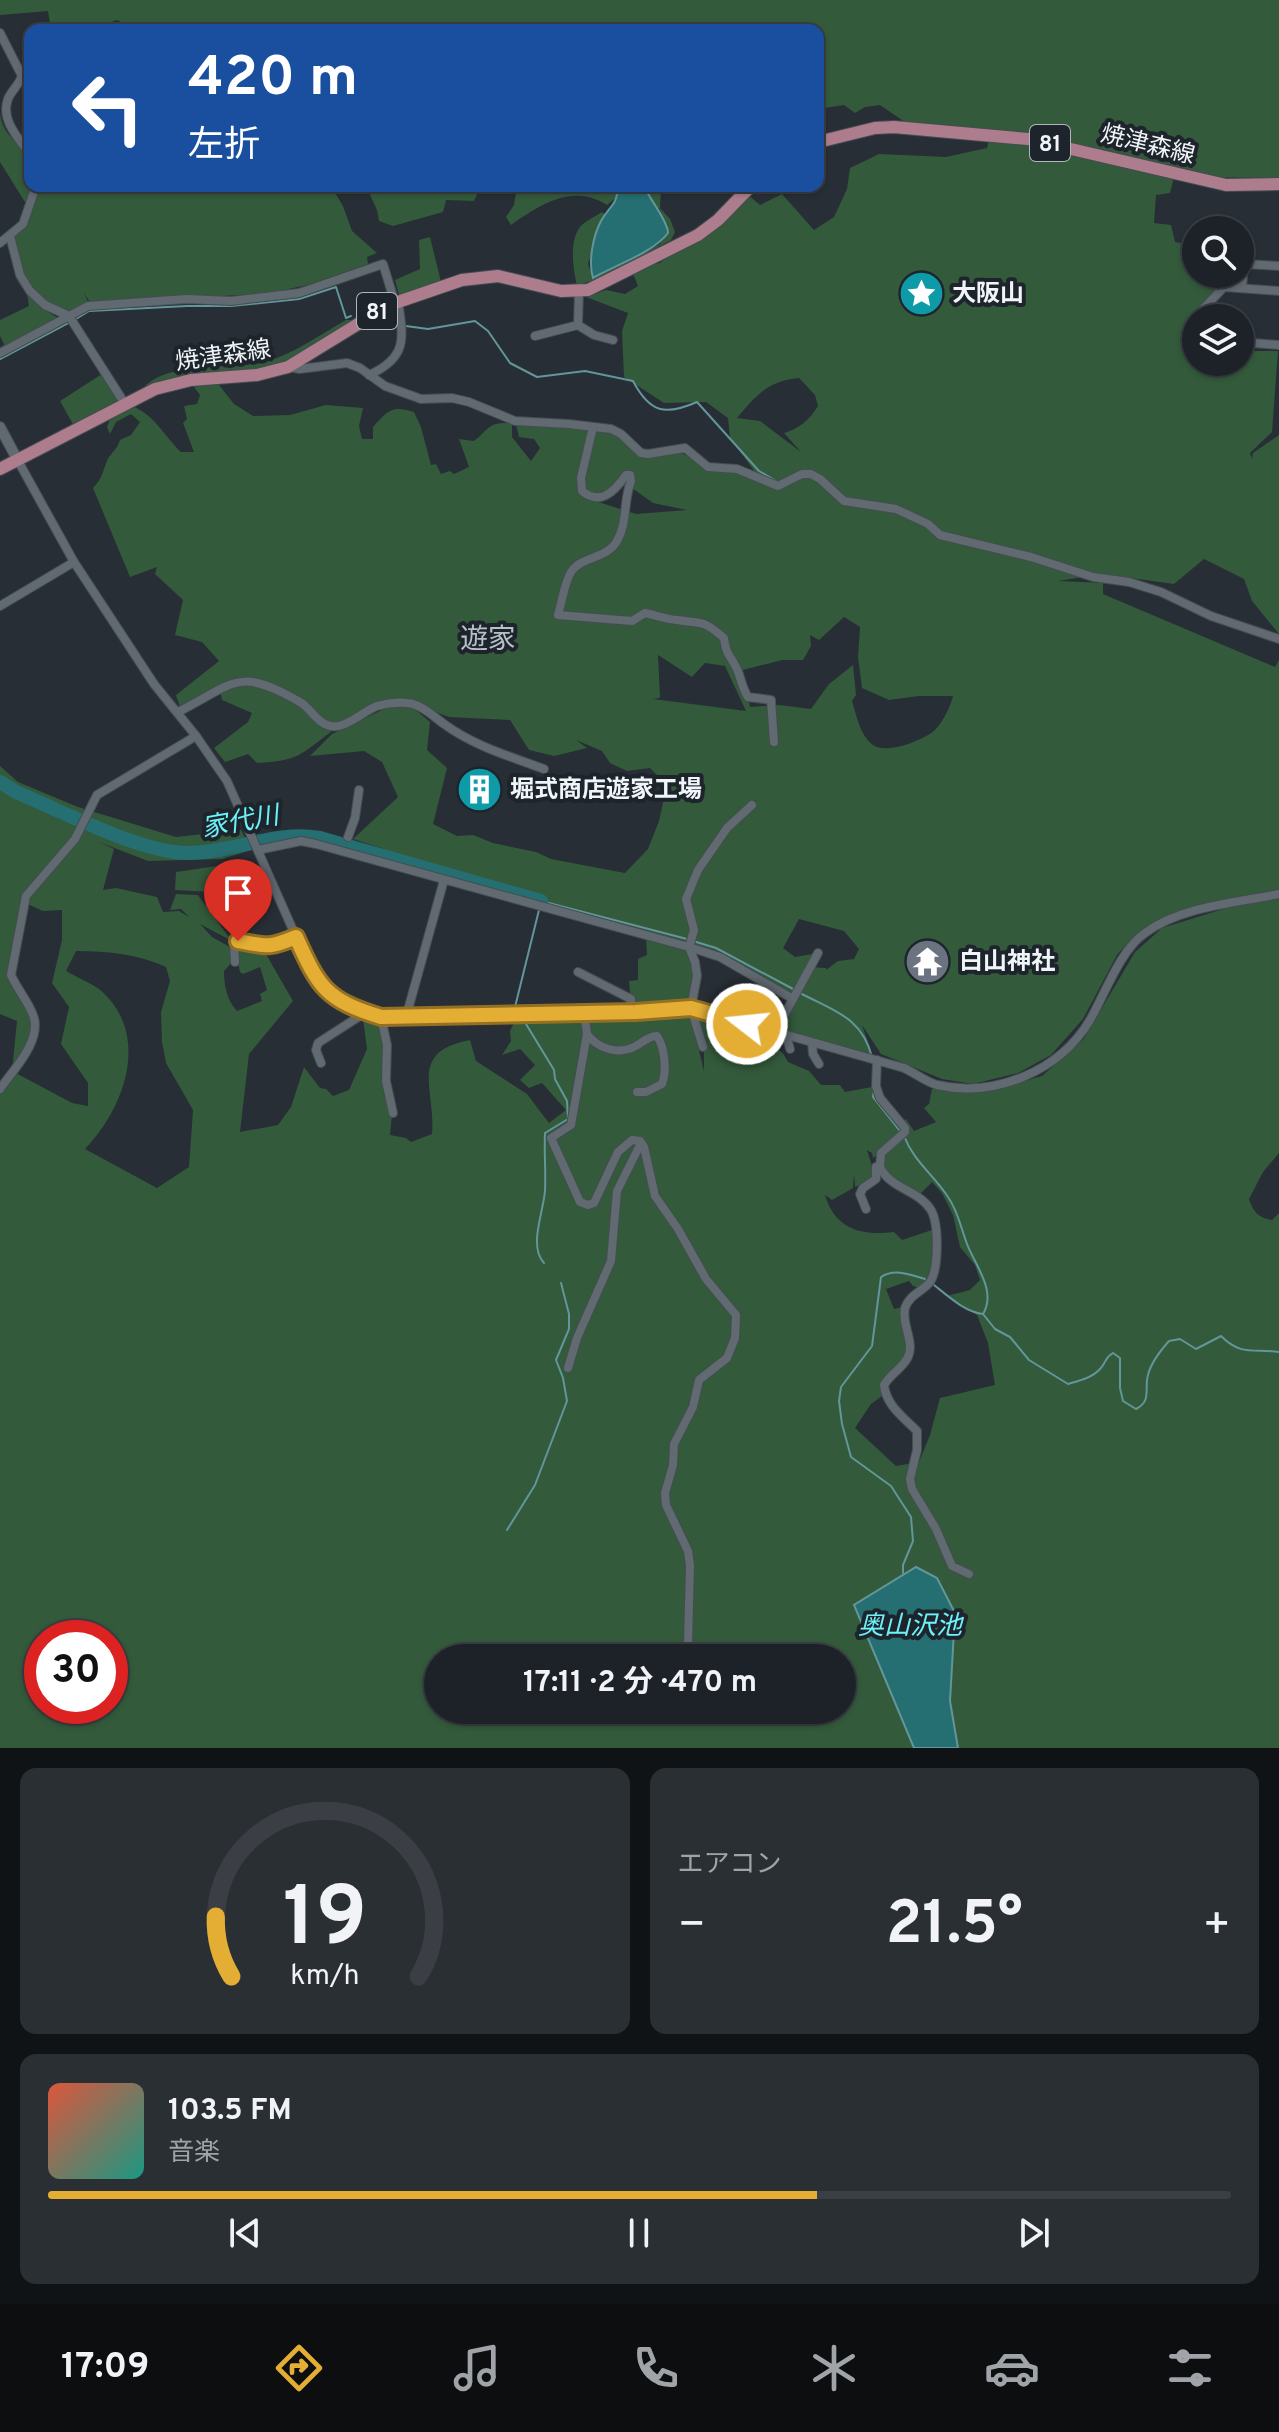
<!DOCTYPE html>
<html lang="ja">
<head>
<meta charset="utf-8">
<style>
  body { margin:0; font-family:Overpass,"Noto Sans JP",sans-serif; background:#2a2f34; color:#f1f3f6; height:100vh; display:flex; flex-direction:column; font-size:30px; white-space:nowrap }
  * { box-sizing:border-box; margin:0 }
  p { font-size:26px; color:#a0a4a8 }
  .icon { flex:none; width:44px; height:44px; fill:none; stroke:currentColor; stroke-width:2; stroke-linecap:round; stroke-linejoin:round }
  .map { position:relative; height:1748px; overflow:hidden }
  .details { display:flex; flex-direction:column; gap:20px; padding:20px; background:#101316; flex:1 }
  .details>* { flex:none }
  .guide { position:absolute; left:24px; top:24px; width:800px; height:168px; border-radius:16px; box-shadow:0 2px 6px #0004,0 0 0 2px #3b3f45; background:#1a4fa0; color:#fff; overflow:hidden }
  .fabs { position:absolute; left:1182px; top:216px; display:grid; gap:16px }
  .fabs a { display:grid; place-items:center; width:72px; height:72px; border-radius:50%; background:#1d2228; box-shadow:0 2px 6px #0004,0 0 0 2px #3b3f45; font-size:40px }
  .speed { position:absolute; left:24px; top:1620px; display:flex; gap:16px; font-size:40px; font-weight:700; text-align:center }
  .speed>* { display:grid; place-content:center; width:104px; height:104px; border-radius:50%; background:#1d2228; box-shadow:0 2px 6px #0004,0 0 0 2px #3b3f45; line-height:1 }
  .speed .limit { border:12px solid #d22; background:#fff; color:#111 }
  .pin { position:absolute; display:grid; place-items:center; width:68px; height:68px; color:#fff; margin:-82px -34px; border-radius:50% 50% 50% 0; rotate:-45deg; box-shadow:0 0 8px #0007 }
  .pin .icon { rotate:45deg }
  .me { position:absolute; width:88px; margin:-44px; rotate:286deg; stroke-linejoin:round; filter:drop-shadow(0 0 6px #0008) }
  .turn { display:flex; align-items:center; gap:28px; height:168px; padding:0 32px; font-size:36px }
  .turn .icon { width:104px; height:104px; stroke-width:2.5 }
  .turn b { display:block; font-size:56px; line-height:68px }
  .big { font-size:60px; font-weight:700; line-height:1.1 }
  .details .widget { flex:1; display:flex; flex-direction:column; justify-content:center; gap:12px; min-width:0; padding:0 28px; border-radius:16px; background:#2a2f34 }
  .details .dial { align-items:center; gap:0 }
  .dial svg { height:208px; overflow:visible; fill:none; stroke:#3b3f45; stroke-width:7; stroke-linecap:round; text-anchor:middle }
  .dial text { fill:#f1f3f6; stroke:none }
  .song { display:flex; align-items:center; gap:24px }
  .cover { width:96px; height:96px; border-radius:12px; background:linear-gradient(135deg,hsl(10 70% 55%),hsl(170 70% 35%)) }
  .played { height:8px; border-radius:4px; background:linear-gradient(90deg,#e4ae35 65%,#3b3f45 65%) }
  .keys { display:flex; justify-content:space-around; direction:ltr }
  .heat { display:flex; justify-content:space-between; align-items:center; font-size:44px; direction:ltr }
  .details .tiles { flex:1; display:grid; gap:20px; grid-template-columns:1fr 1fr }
  .widget:last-child { grid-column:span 2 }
  .trip { position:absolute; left:424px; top:1644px; width:432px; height:80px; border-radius:40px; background:#1d2228; box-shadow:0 2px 6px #0004,0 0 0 2px #3b3f45; font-weight:700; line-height:80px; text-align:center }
  .tabs { display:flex; height:128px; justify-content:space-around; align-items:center; background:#0c0e10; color:#a0a4a8 }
  .tabs .icon { width:56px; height:56px }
  .tabs .on { color:#e4ae35 }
  .tabs b { font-size:36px; color:#f1f3f6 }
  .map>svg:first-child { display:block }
</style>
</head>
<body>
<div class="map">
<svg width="1279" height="1748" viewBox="0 0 1279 1748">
  <rect width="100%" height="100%" fill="#272e35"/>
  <g fill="#335a3b" fill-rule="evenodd">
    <path d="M0 0H1279V178L1174 177 1170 193 1156 195 1154 223 1171 225 1175 242 1196 246V274H1234L1204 303 1192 322 1196 331V362H1240V351H1278L1272 432 1250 453 1252 459 1253 453 1279 435V634L1252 601 1244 579 1204 559 1174 584 1080 571 1089 576 1058 581 1103 583V594L1275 667 1279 660V890L1191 909 1161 919 1136 934 1117 955 1083 1019 1051 1055 1018 1073 973 1084 942 1079 881 1054 862 1025 872 1054 780 1029 793 1001 738 967 690 947 694 978 688 1003 631 1004 629 981 638 980V959L647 955 646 937 302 840 264 847 261 835 302 831 331 835 387 850 353 839 398 797 382 762 364 751 310 756 332 734 384 709 404 704 391 702 355 718 326 726 331 732C300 755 298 761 257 763L248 754 225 762 214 748 248 722 252 713 222 700 220 690 181 710 176 695 219 661 202 642 175 635 183 600 155 574 157 567 130 577 93 488C105 475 102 470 109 457 114 450 117 449 120 440L131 435 140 422 131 414 116 422 110 434 107 427 111 417 132 406C155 415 164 436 181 452H194L183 423 187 419 184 406 197 404 200 395 194 387 207 383 219 385 234 404 253 416 290 415 326 405 363 408 359 426 362 439H373V427C388 410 392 405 414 412L421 427 431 465 436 464 441 474 450 471 454 474 469 467 459 439 474 441C491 427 488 422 512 423V437L531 461 540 448 534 439 519 437 515 420C539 433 569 417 590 432L594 428 618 436 648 454 674 449 708 467 761 480 730 438 728 418 706 402 664 403 624 377 622 331 628 313 586 297 606 290 625 294 638 286 633 274 649 265 660 263 671 253 696 243 747 194 760 205 782 194 814 230 834 217 847 189 850 168 879 154 946 157 987 148 990 137 915 129 880 105 865 107 855 113 844 105 818 109V30H136L117 20 88 30H51L48 11 0 15ZM799 378 815 395 818 406C809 420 800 428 784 433L801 452 760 421 737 418C756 396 767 381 799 378ZM629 477V486L653 503 687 510 636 514 583 497 581 492 609 495ZM844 617 860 627 858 657 862 688 889 700 919 696H953C950 707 944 720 936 729 925 740 886 755 873 745 860 735 857 717 852 701L856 695 853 665 829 684 811 709 779 705 750 707 743 670 782 660H803L811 646 810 635 819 640ZM658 655 692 677 705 663 725 666 746 711 653 699 660 698ZM412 703 449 717 510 720 529 750 554 756 587 748 576 740 602 751 610 763 627 771 650 768 667 785 659 821 648 849 625 873 551 859 536 852 493 843 473 835 457 836 433 824 447 768 427 750 430 722 409 704ZM799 919 844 931 859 949 854 959 838 961 826 970V968L811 967 818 953 795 957 783 948Z"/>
    <path d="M0 112C2 137 19 139 28 160 31 168 30 178 30 186H33L25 202 0 162Z"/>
    <polygon points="38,186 331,186 343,206 352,231 377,253 367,257 368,264 307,285 271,293 91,304 84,293 89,304 69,313 43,304 28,287 11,238"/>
    <polygon points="366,186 481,186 474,201 446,200 443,212 393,226 379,221 377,210"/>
    <path d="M517 186H618L617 197 607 205C572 183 540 205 511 225L506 217 514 205Z"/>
    <path d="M643 186H661L660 208 670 219 675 232 671 240 602 278 577 285C573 269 569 241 580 227 585 221 596 216 602 212L606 215 599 227 588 264 593 278 660 244 668 226 659 208H654Z"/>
    <polygon points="430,237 441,282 400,298 395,280 420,269 419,240"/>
    <polygon points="27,292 41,307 59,319 5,346 0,336 0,320 29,306"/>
    <path d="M346 320H354L299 358 276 367 142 389C168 359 232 371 268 361 295 353 321 334 346 320Z"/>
    <polygon points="102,374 121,401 74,426 60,401"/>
    <path d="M0 766 18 782 78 807 176 837 241 830 251 850 222 859 148 861 99 842 114 849 103 890 116 888 157 897 163 912 179 911 189 917 181 909 170 910 176 894 198 895 232 941 200 924 212 937 230 947 232 962 224 971C224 986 227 1000 237 1011L262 1001 260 994 267 990 260 967 243 974 240 972 235 948 263 949 293 1001 249 1054 240 1132 278 1125 291 1107 304 1067 320 1088 326 1089 333 1096 349 1090 367 1049 363 1019 382 1021 392 1114 390 1135 406 1138 411 1142 432 1134C436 1089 407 1052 470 1040L476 1061 527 1094 549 1123 566 1110 542 1083 529 1088 520 1080 535 1065 520 1049 502 1055 511 1041 510 1031 515 1021 584 1017 589 1033V1018L690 1014 704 1071V1051L695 1016 774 1035 766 1045 761 1046C777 1051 779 1044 788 1062L809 1071 821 1085H840L845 1092 872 1087 902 1123 906 1119 914 1131 936 1122 924 1108 929 1104 932 1089H996L1042 1076 1083 1040 1135 952 1162 928 1236 905 1279 898V1153L1263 1172 1249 1199C1253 1212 1259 1218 1272 1220L1279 1213V1748H0V1090L12 1071 17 1021 0 1014ZM25 903 43 911 62 910V940L52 983 69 1007 61 1044 88 1083V1106L72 1103 12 1071 33 1040 32 1013 13 979ZM76 951C109 951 137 954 166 967L170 981 161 1012 162 1042 166 1063 193 1110 189 1167 157 1188 85 1149C125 1108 152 1033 99 989 89 982 76 977 66 971ZM896 1139 880 1159 891 1181 918 1196 932 1182 942 1193 953 1215 960 1247 975 1265 980 1280 970 1290 947 1296 977 1315 988 1343 995 1385 940 1398 930 1435 919 1462 896 1466 855 1428 871 1404 882 1396 881 1385 908 1357 903 1307 894 1309 886 1289 909 1281 913 1286 920 1288 934 1268 932 1230 902 1240 894 1232C861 1236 835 1229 825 1195L832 1200 853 1188 854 1174 855 1187 876 1179 867 1150 872 1153 873 1158ZM42 1638H110V1706H42ZM438 1658H842V1710H438Z"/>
    <polygon points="217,866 229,893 175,890 176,872"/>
  </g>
  <g fill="#256e71" stroke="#62969a" stroke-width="2">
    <path d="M618 186H644C650 200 668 221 668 233 653 253 615 265 593 278 588 262 593 236 601 221 610 205 617 206 618 186Z"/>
    <polygon points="916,1567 937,1578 955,1613 950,1701 958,1748 914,1748 854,1605"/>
  </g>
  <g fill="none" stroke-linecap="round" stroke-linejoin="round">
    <g stroke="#62969a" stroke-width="2">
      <polyline points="76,319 89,311 187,306 231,306 299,299 336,287 346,318 351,316"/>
      <path d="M406 326 428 329 475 321 488 331 510 363 537 377 585 371 633 381C650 413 665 416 697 402L759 471 776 481"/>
      <polyline points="0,359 70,322"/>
      <polyline points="540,904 541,901 687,939"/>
      <polyline points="693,941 716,948 795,990"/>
      <path d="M800 993C834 1011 862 1017 872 1057"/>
      <polyline points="515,1007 539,910"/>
      <path d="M526 1024 554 1070 555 1079 567 1101 568 1119 545 1133C544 1152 546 1171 545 1190 544 1211 528 1246 544 1263"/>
      <polyline points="874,1091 873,1097 900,1131"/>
      <path d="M904 1136C914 1162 934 1175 948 1197 958 1211 961 1228 967 1244 975 1265 997 1291 983 1314"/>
      <path d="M934 1285C948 1296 965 1312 983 1314L995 1329 1010 1337 1029 1360 1068 1384C1078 1381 1092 1378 1100 1369 1107 1362 1104 1358 1113 1353L1120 1358V1388L1123 1401 1136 1409C1152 1401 1144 1389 1148 1375 1151 1362 1161 1350 1169 1341L1180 1339 1196 1349 1221 1336C1242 1357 1254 1348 1279 1352"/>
      <polyline points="507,1530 535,1485 567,1401 563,1378 556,1360 569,1329 569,1314 561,1283"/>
      <path d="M903 1573V1565L913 1541 911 1517 891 1486 851 1457 842 1424 839 1401 841 1387 872 1346 881 1277C895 1268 911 1275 925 1279"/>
    </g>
    <path stroke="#256e71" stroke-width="14" d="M0 782 16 792C61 811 141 853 188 853 233 853 275 830 320 838L541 901"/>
    <defs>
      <g id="minor">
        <path d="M0 33 22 76C19 85 11 91 8 99 0 120 19 139 30 154"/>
        <polyline points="10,236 20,275 30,291 45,305 69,316 125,404"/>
        <polyline points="0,243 23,224 36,186"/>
        <polyline points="1242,288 1244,264 1279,266"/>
        <polyline points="579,291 578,325 594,335 613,340"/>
        <polyline points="1199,318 1203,309 1224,287 1279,291"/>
        <polyline points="535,336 578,325"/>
        <polyline points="1240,342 1279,345"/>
        <polyline points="0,353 88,306 187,299 231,301 299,293 383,264 395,303"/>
        <polyline points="289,367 300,369 347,363 360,368 385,386 421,399 452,398 469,402 515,421 569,424 611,429 621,434 641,453 648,454 685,448 708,467 737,469 778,486 802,474 811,474 820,479 844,501 896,509 928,524 940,535 1031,557 1093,577 1129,582 1161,592 1211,616 1279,639"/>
        <path d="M369 375C407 358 404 339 398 302"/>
        <path d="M593 427 581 478 582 491C600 506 614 492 626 475H630L631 481C623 501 628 522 617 541 607 559 581 556 571 572 564 584 562 602 558 615L632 621 645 613C655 615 666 619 677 620 703 624 702 619 724 638 726 654 729 654 736 667 741 677 741 686 748 697L771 700 774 742"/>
        <path d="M17 459 74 562 154 684 196 736 227 781 312 973C334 1006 368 1016 406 1017L636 1012 691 1008 904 1068C915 1073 926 1082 937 1085 995 1098 1060 1071 1090 1020 1105 994 1120 950 1145 933 1182 906 1236 903 1279 894"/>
        <polyline points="0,606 74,562"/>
        <path d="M178 712C235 683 238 666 300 702 310 708 317 722 327 725 343 732 363 711 377 706 387 703 397 702 407 703 421 704 433 716 444 724 474 746 509 756 544 769"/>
        <polyline points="348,837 355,818 359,790"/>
        <polyline points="258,850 301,841 316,844 689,947 720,957 793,999"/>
        <path d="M235 962 234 944 238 941C267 946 268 950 296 937"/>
        <polyline points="578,972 631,999 632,1012"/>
        <polyline points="584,1011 587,1034 571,1125 551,1138 580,1202 588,1205 594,1203 618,1152 632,1140 640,1141 644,1147 655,1196 678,1229 706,1279 736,1315 735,1338 727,1358 699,1380 693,1407 674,1444 673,1465 665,1493 666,1505 688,1551 690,1566 688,1643 678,1658"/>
        <polyline points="381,1017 387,1045 386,1081 393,1113"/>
        <polyline points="406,1017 444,880"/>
        <polyline points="775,1032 818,953"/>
        <path d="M587 1034C597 1048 617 1055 634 1047 643 1043 647 1036 657 1036 665 1048 667 1071 662 1084L646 1092H637"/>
        <polyline points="786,1035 790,1049"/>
        <polyline points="812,1043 813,1054 819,1064"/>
        <polyline points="703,1047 691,1008 697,976 695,962 689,947 694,930 686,899 698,870 727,828 752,805"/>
        <path d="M877 1060 876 1086 880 1098 905 1128V1132L881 1153 880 1167C890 1189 919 1190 931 1210 939 1224 939 1269 930 1282 922 1292 909 1295 905 1308 901 1324 915 1342 908 1357 903 1368 890 1374 884 1385 886 1405 903 1417 917 1431V1450L910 1479 912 1489 936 1529 952 1566 969 1574"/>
        <polyline points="321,1063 316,1050 318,1043 366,1012"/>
        <path d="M0 1089C13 1070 43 1040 33 1015 28 1001 17 989 11 975L26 896 75 839 97 795 196 736"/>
        <polyline points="866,1209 860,1194 863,1188 876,1179 876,1167"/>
        <polyline points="568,1368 577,1338 611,1261 617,1191 641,1143"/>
      </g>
      <polyline id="tertiary" points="0,427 17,459"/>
      <g id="primary">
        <polyline points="818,142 875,128 894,127 1028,139 1226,185 1279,184"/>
        <polyline points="0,469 155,389 191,380 257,375 288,367 389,305 462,280 498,276 561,291 588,290 698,235 718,220 751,186"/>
      </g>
    </defs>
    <use href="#minor" stroke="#464c52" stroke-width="10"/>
    <use href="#tertiary" stroke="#464c52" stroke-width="12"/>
    <use href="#primary" stroke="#464c52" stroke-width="14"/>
    <use href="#minor" stroke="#616971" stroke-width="8"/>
    <use href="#tertiary" stroke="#616971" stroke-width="10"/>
    <use href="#primary" stroke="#ae7d8d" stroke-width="12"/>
  </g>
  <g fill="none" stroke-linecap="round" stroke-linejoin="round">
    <defs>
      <path id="route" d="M238 941C267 946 267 949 296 937 319 988 326 1000 381 1017L636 1012 691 1008 747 1024"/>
    </defs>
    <use href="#route" stroke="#947122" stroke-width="20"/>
    <use href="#route" stroke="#e4ae35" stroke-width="14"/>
  </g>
  <defs>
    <symbol id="sight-disc" viewBox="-11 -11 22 22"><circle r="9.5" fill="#0f9aa8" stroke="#1e242b"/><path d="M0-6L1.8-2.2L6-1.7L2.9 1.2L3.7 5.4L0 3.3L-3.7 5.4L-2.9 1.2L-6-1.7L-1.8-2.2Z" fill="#fff"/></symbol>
    <symbol id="building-disc" viewBox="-11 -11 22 22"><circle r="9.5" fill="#0f9aa8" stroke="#1e242b"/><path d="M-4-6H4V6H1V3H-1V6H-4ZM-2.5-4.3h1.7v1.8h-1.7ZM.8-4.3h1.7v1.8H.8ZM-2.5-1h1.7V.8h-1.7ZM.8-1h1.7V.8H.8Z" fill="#fff"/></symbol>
    <symbol id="temple-disc" viewBox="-11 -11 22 22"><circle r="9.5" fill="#6b7280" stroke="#1e242b"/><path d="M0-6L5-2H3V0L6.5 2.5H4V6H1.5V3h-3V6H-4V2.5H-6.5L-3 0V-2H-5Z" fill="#fff"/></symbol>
  </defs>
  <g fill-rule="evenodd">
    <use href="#sight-disc" x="896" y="268" width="51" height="51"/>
    <use href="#building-disc" x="454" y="764" width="51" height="51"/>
    <use href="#temple-disc" x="902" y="936" width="51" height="51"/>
  </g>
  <g text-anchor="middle" stroke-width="8" stroke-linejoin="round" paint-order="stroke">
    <g fill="#1e242b" stroke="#b1b6bb" stroke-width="2">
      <rect x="1030" y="125" width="40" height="36" rx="6"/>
      <rect x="357" y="293" width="40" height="36" rx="6"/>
    </g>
    <g font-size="22" font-weight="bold" fill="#f0f5f9">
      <text x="1050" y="151">81</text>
      <text x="377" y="319">81</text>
    </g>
    <g font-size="24" fill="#f0f5f9" stroke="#1e242b">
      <text transform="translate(1148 144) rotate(14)" y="8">焼津森線</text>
      <text transform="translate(223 355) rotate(-8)" y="8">焼津森線</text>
    </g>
    <g font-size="24" font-weight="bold" fill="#f0f5f9" stroke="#1e242b" text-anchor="start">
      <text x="952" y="301">大阪山</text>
      <text x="510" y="797">堀式商店遊家工場</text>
      <text x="959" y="969">白山神社</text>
    </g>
    <g font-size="26" font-style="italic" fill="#6cf3f9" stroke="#1e242b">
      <text transform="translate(240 821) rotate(-10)" y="9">家代川</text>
      <text x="910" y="1634">奥山沢池</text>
    </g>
    <g font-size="28" fill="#b8c1c9" stroke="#1e242b">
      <text x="488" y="648">遊家</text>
    </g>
  </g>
</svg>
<div class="fabs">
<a><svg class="icon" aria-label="search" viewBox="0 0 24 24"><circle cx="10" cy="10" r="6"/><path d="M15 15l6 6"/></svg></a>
<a><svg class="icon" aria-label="layers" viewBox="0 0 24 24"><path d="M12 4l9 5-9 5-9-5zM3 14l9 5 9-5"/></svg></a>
</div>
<div class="speed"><div class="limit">30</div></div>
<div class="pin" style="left:238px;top:941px;background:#d93025"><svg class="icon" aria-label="arrive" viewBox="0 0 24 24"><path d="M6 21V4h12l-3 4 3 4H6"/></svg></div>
<svg class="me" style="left:747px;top:1024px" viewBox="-20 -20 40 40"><circle r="17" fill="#e4ae35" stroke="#fff" stroke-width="3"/><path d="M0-11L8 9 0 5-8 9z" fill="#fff"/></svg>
<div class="trip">17:11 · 2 分 · 470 m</div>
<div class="guide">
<div class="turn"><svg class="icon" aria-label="left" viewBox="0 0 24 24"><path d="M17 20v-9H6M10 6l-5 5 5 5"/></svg><div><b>420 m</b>左折</div></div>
</div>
</div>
<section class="details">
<div class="tiles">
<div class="widget dial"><svg viewBox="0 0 100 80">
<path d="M14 69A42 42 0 1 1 86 69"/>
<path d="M14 69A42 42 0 0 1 8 46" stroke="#e4ae35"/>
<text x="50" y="56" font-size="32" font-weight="700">19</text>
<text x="50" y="72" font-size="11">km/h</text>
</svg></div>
<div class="widget"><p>エアコン</p>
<div class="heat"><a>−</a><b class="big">21.5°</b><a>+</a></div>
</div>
<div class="widget">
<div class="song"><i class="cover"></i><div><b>103.5 FM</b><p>音楽</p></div></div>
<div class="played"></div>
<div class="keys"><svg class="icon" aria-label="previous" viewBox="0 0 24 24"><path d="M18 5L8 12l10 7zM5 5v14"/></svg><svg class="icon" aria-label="pause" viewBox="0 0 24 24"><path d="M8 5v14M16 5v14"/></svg><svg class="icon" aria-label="next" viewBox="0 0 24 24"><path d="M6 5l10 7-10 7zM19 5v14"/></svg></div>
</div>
</div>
</section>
<nav class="tabs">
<b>17:09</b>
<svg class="icon on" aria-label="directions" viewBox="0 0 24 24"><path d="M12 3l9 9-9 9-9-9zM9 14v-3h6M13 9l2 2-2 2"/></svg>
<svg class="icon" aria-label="music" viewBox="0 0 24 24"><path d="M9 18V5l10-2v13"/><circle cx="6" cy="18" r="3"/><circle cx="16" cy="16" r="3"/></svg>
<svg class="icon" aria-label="phone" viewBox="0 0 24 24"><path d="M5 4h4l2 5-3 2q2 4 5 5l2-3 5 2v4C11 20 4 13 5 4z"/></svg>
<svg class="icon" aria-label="climate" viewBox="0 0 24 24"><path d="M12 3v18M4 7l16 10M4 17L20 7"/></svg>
<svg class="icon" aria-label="car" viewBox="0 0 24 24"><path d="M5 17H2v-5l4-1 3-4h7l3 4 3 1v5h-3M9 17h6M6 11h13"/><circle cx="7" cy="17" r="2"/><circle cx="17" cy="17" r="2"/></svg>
<svg class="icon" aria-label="filters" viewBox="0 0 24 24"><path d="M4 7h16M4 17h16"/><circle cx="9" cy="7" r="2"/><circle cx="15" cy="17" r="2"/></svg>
</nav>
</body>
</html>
